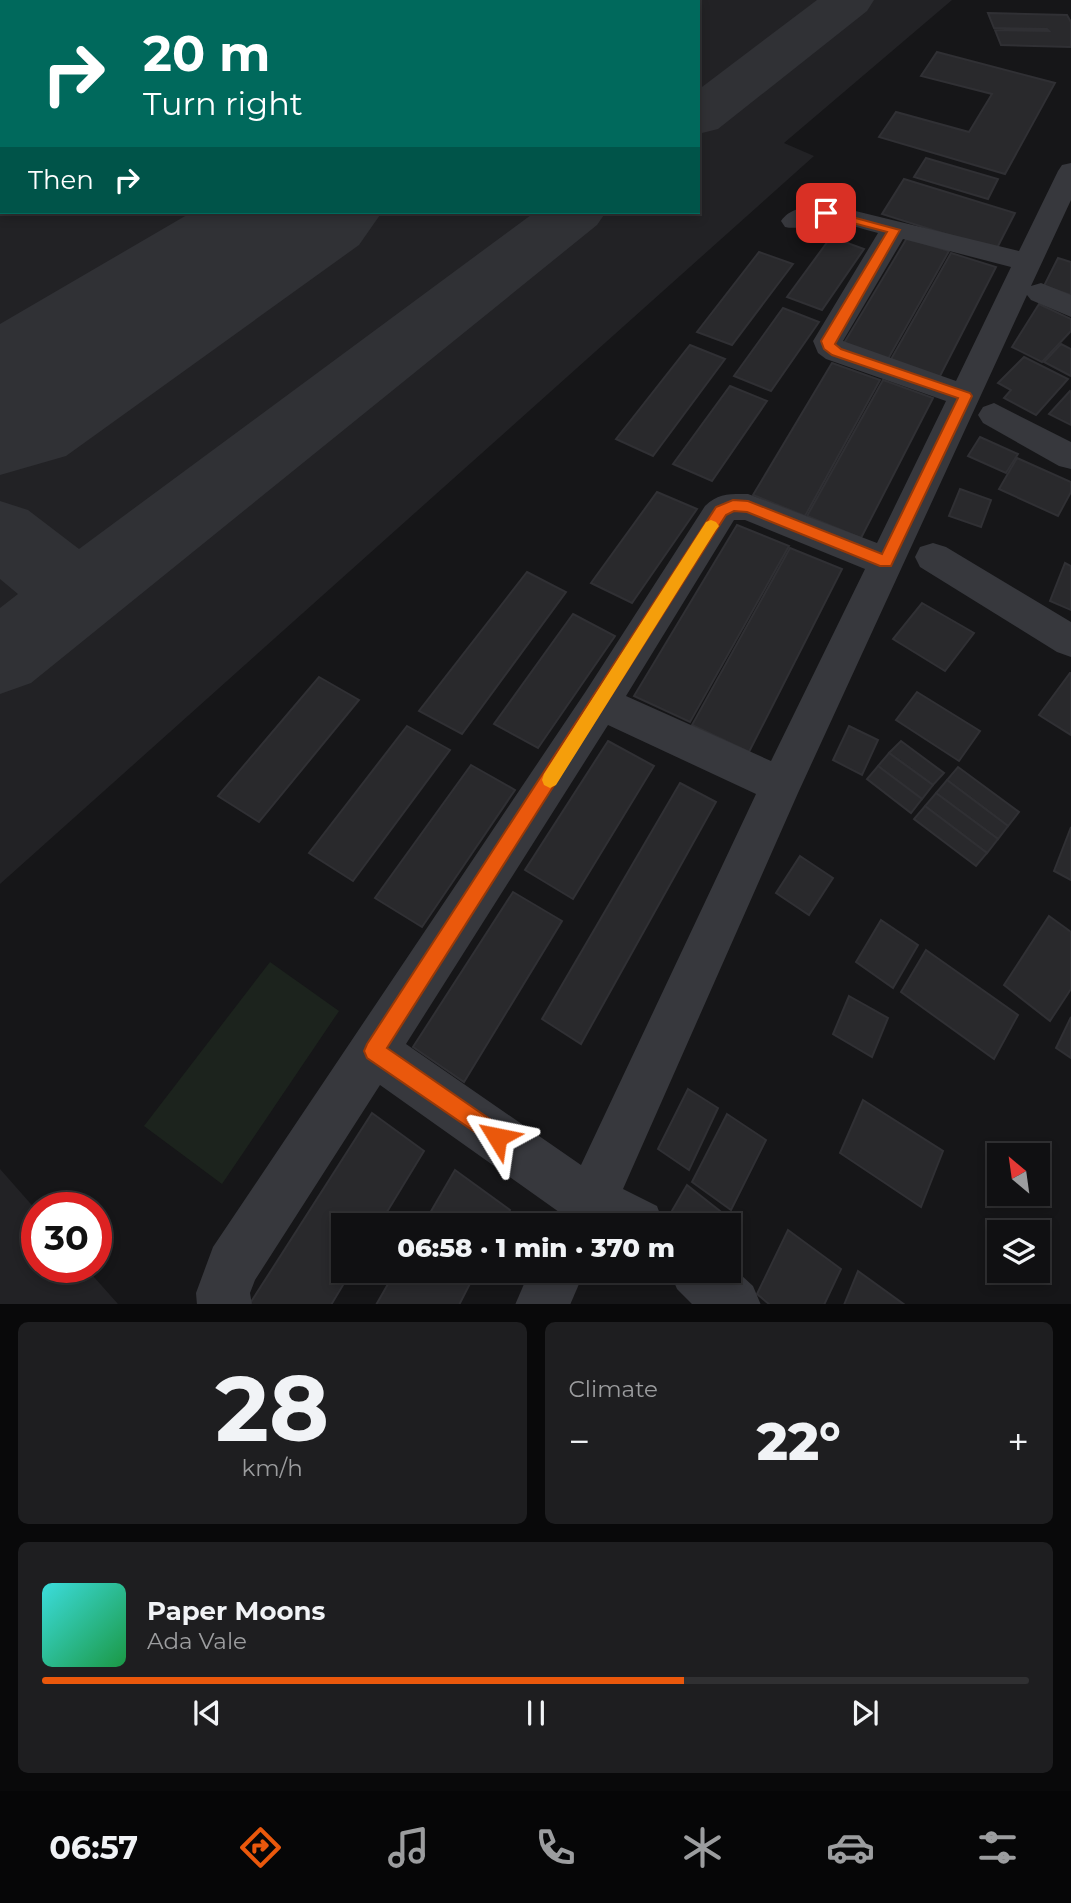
<!DOCTYPE html>
<html lang="en">
<head>
<meta charset="utf-8">
<style>
  body { margin:0; font-family:Montserrat,sans-serif; background:#1e1e20; color:#f1f3f6; height:100vh; display:flex; flex-direction:column; font-size:26px; white-space:nowrap }
  * { box-sizing:border-box; margin:0 }
  p { font-size:23px; color:#9c9d9f }
  .icon { flex:none; width:38px; height:38px; fill:none; stroke:currentColor; stroke-width:2; stroke-linecap:round; stroke-linejoin:round }
  .map { position:relative; height:1304px; overflow:hidden }
  .details { display:flex; flex-direction:column; gap:18px; padding:18px; background:#09090a; flex:1 }
  .details>* { flex:none }
  .guide { position:absolute; left:0px; top:0px; width:700px; height:214px; box-shadow:0 4px 10px #0003,0 0 0 2px #303032; background:#00695c; color:#fff; overflow:hidden }
  .needle { width:46px; rotate:331deg }
  .buttons { position:absolute; left:987px; top:1143px; display:grid; gap:14px }
  .buttons a { display:grid; place-items:center; width:63px; height:63px; border-radius:0px; background:#101012; box-shadow:0 4px 10px #0003,0 0 0 2px #303032; font-size:35px }
  .speed { position:absolute; left:21px; top:1192px; display:flex; gap:14px; font-size:35px; font-weight:700; text-align:center }
  .speed>* { display:grid; place-content:center; width:91px; height:91px; border-radius:50%; background:#101012; box-shadow:0 4px 10px #0003,0 0 0 2px #303032; line-height:1 }
  .speed .limit { border:10px solid #d22; background:#fff; color:#111 }
  .pin { position:absolute; display:grid; place-items:center; width:60px; height:60px; color:#fff; margin:-30px; border-radius:14px; box-shadow:0 4px 10px #0006 }
  .me { position:absolute; width:77px; margin:-38px; rotate:305deg; stroke-linejoin:round; filter:drop-shadow(0 0 5px #0008) }
  .turn { display:flex; align-items:center; gap:24px; height:147px; padding:0 28px; font-size:32px }
  .turn .icon { width:91px; height:91px; stroke-width:2.5 }
  .turn b { display:block; font-size:49px; line-height:60px }
  .then { display:flex; align-items:center; height:66px; padding:0 28px; background:#0003; gap:14px; font-size:26px }
  .big { font-size:52px; font-weight:800; line-height:1.1 }
  .details .widget { flex:1; display:flex; flex-direction:column; justify-content:center; gap:10px; min-width:0; padding:0 24px; border-radius:10px; background:#1e1e20 }
  .details .dial { align-items:center; gap:0 }
  .dial b { font-size:91px; line-height:1 }
  .song { display:flex; align-items:center; gap:21px }
  .cover { width:84px; height:84px; border-radius:10px; background:linear-gradient(135deg,hsl(180 70% 55%),hsl(140 70% 35%)) }
  .played { height:7px; border-radius:4px; background:linear-gradient(90deg,#ea580c 65%,#303032 65%) }
  .keys { display:flex; justify-content:space-around; direction:ltr }
  .heat { display:flex; justify-content:space-between; align-items:center; font-size:38px; direction:ltr }
  .details .tiles { flex:1; display:grid; gap:18px; grid-template-columns:1fr 1fr }
  .widget:last-child { grid-column:span 2 }
  .trip { position:absolute; left:331px; top:1213px; width:410px; height:70px; border-radius:0px; background:#101012; box-shadow:0 4px 10px #0003,0 0 0 2px #303032; font-weight:800; line-height:70px; text-align:center }
  .menu { display:flex; height:112px; justify-content:space-around; align-items:center; background:#060607; color:#9c9d9f }
  .menu .icon { width:49px; height:49px }
  .menu .active { color:#ea580c }
  .menu b { font-size:32px; color:#f1f3f6 }
  .map>svg:first-child { display:block }
</style>
</head>
<body>
<div class="map">
<svg width="1071" height="1305" viewBox="0 0 1071 1305">
  <rect width="100%" height="100%" fill="#161618"/>
  <g fill="#222225">
    <polygon points="95,0 952,0 784,143 814,156 0,884 0,44 2,212 698,212 698,2 91,2"/>
    <polygon points="0,1169 37,1211 37,1267 85,1267 118,1304 0,1304"/>
  </g>
  <polygon fill="#1c231d" points="270,962 339,1011 222,1184 144,1126"/>
  <g fill="none" stroke-linecap="round" stroke-linejoin="round">
    <g fill="#303135" fill-rule="evenodd">
      <polygon points="817,0 874,0 867,11 718,129 698,134 698,90"/>
      <polygon points="535,212 606,212 597,225 31,683 0,694 0,608 18,594 0,579 0,501 28,510 79,549"/>
    </g>
    <g fill="#303135" fill-rule="evenodd">
      <polygon points="567,0 694,0 566,2"/>
      <polygon points="192,212 382,212 359,245 66,456 0,475 0,324"/>
    </g>
  </g>
  <g fill="#29292c" stroke="#303034" stroke-width="2">
    <polygon points="988,13 1067,15 1071,22 1071,47 1001,45 995,30 1049,31 1047,29 994,28"/>
    <polygon points="937,52 1055,83 1005,174 879,137 896,112 969,132 992,94 921,76"/>
    <polygon points="926,158 998,179 988,199 914,177"/>
    <polygon points="904,179 1015,213 996,250 882,214"/>
    <polygon points="831,237 864,249 822,310 787,297"/>
    <polygon points="907,238 949,251 888,359 844,343"/>
    <polygon points="759,252 793,264 732,345 697,332"/>
    <polygon points="951,253 996,267 939,378 890,361"/>
    <polygon points="1058,258 1071,262 1071,295 1044,286"/>
    <polygon points="1039,304 1071,319 1071,331 1042,362 1012,347"/>
    <polygon points="783,308 819,322 771,391 734,376"/>
    <polygon points="1061,344 1071,349 1071,376 1044,362"/>
    <polygon points="690,345 725,359 653,456 616,439"/>
    <polygon points="1024,357 1068,379 1036,415 1004,398 1011,390 998,383"/>
    <polygon points="832,363 880,380 805,516 753,495"/>
    <polygon points="883,380 933,398 861,538 807,516"/>
    <polygon points="730,386 767,401 712,481 673,464"/>
    <polygon points="1070,391 1071,392 1071,425 1049,414"/>
    <polygon points="980,437 1018,454 1006,473 968,456"/>
    <polygon points="1017,458 1071,482 1071,492 1058,516 999,489"/>
    <polygon points="960,489 991,500 981,527 949,516"/>
    <polygon points="657,492 697,509 632,603 591,583"/>
    <polygon points="737,525 789,546 690,722 634,696"/>
    <polygon points="790,548 842,569 749,752 692,725"/>
    <polygon points="1065,563 1071,566 1071,610 1050,601"/>
    <polygon points="527,572 566,592 462,734 419,711"/>
    <polygon points="922,603 974,633 945,671 893,639"/>
    <polygon points="573,614 615,636 538,748 494,724"/>
    <polygon points="1070,673 1071,673 1071,735 1039,715"/>
    <polygon points="319,677 359,700 259,822 218,796"/>
    <polygon points="917,692 980,731 959,761 896,720"/>
    <polygon points="407,726 450,750 353,881 309,853"/>
    <polygon points="849,726 878,740 862,775 833,760"/>
    <polygon points="608,741 654,766 573,899 525,870"/>
    <polygon points="901,741 944,773 933,785 889,753"/>
    <polygon points="889,753 933,785 922,799 878,766"/>
    <polygon points="471,765 515,790 422,927 375,898"/>
    <polygon points="878,766 922,799 911,813 867,779"/>
    <polygon points="958,767 1019,812 1008,826 947,780"/>
    <polygon points="947,780 1008,826 998,839 936,793"/>
    <polygon points="680,783 716,802 581,1044 542,1019"/>
    <polygon points="936,793 998,839 987,853 925,806"/>
    <polygon points="925,806 987,853 976,866 914,819"/>
    <polygon points="1071,827 1071,880 1054,871"/>
    <polygon points="800,856 833,878 809,915 776,893"/>
    <polygon points="513,892 562,921 464,1082 413,1047"/>
    <polygon points="1049,916 1071,932 1071,989 1050,1021 1004,985"/>
    <polygon points="881,920 918,945 893,988 856,962"/>
    <polygon points="926,950 1018,1015 994,1059 901,992"/>
    <polygon points="849,996 888,1018 872,1057 833,1034"/>
    <polygon points="1071,1017 1071,1058 1056,1048"/>
    <polygon points="688,1089 718,1108 689,1170 658,1149"/>
    <polygon points="863,1100 943,1151 921,1207 840,1153"/>
    <polygon points="372,1113 424,1151 379,1225 343,1225 343,1270 352,1270 331,1305 249,1305"/>
    <polygon points="727,1114 766,1140 731,1210 692,1182"/>
    <polygon points="455,1170 510,1210 502,1225 423,1225"/>
    <polygon points="687,1185 720,1211 712,1225 680,1225 669,1216"/>
    <polygon points="788,1230 841,1269 824,1305 770,1305 757,1294"/>
    <polygon points="396,1270 477,1270 459,1305 376,1305"/>
    <polygon points="858,1271 905,1305 844,1305"/>
  </g>
  <g fill="none" stroke-linecap="round" stroke-linejoin="round">
    <g fill="#37383d" fill-rule="evenodd">
      <path d="M1071 163V200L1031 286 1041 283 1071 295V317L1031 300 1027 295 798 793 623 1189 657 1206 664 1225H554L559 1212 380 1085 255 1280 250 1293 252 1305H197L196 1293 213 1247 586 691 705 506C718 493 730 494 748 494L877 543 946 401 826 359 818 353 813 341 878 233C859 228 838 220 817 222 805 224 799 230 785 227L781 221C793 203 820 206 839 207L1019 251 1058 171 1062 165ZM903 239 1011 267 956 381 843 341ZM734 520H745L865 569 771 761 626 696ZM608 725 756 794 581 1165 406 1044Z"/>
      <polygon points="994,403 1071,442 1071,469 1059,466 983,423 978,415 983,407"/>
      <polygon points="933,543 946,547 1071,622 1071,657 1057,652 920,567 915,557 920,547"/>
      <polygon points="728,1263 753,1286 761,1305 693,1305 677,1289 669,1270 728,1270"/>
      <polygon points="530,1270 585,1270 570,1305 515,1305"/>
    </g>
  </g>
  <polygon fill="#ea580c" stroke="#983908" stroke-width="2" points="826,210 900,230 835,344 841,349 970,393 972,396 891,566 880,566 747,512 734,511 726,515 387,1048 504,1129 507,1137 504,1144 497,1147 367,1058 364,1051 367,1044 716,507 733,500 748,501 882,554 958,398 832,355 824,349 821,341 887,232 822,215 822,211"/>
  <polygon fill="#f59e0b" points="711,520 716,522 719,526 716,530 556,785 550,788 544,785 542,780 544,774 706,522"/>
</svg>
<div class="buttons">
<a><svg class="needle" viewBox="-14 -14 28 28"><path d="M0-13l5 13h-10z" fill="#e53935"/><path d="M0 13l5-13h-10z" fill="#9c9d9f"/></svg></a>
<a><svg class="icon" aria-label="layers" viewBox="0 0 24 24"><path d="M12 4l9 5-9 5-9-5zM3 14l9 5 9-5"/></svg></a>
</div>
<div class="speed"><div class="limit">30</div></div>
<div class="pin" style="left:826px;top:213px;background:#d93025"><svg class="icon" aria-label="arrive" viewBox="0 0 24 24"><path d="M6 21V4h12l-3 4 3 4H6"/></svg></div>
<svg class="me" style="left:497px;top:1137px" viewBox="-20 -20 40 40"><path d="M0-17L14 15 0 8-14 15z" fill="#ea580c" stroke="#fff" stroke-width="4"/></svg>
<div class="trip">06:58 · 1 min · 370 m</div>
<div class="guide">
<div class="turn"><svg class="icon" aria-label="right" viewBox="0 0 24 24"><path d="M7 20v-9h11M14 6l5 5-5 5"/></svg><div><b>20 m</b>Turn right</div></div>
<div class="then">Then<svg class="icon" aria-label="right" viewBox="0 0 24 24"><path d="M7 20v-9h11M14 6l5 5-5 5"/></svg></div>
</div>
</div>
<section class="details">
<div class="tiles">
<div class="widget dial"><b>28</b><p>km/h</p></div>
<div class="widget"><p>Climate</p>
<div class="heat"><a>−</a><b class="big">22°</b><a>+</a></div>
</div>
<div class="widget">
<div class="song"><i class="cover"></i><div><b>Paper Moons</b><p>Ada Vale</p></div></div>
<div class="played"></div>
<div class="keys"><svg class="icon" aria-label="previous" viewBox="0 0 24 24"><path d="M18 5L8 12l10 7zM5 5v14"/></svg><svg class="icon" aria-label="pause" viewBox="0 0 24 24"><path d="M8 5v14M16 5v14"/></svg><svg class="icon" aria-label="next" viewBox="0 0 24 24"><path d="M6 5l10 7-10 7zM19 5v14"/></svg></div>
</div>
</div>
</section>
<nav class="menu">
<b>06:57</b>
<svg class="icon active" aria-label="directions" viewBox="0 0 24 24"><path d="M12 3l9 9-9 9-9-9zM9 14v-3h6M13 9l2 2-2 2"/></svg>
<svg class="icon" aria-label="music" viewBox="0 0 24 24"><path d="M9 18V5l10-2v13"/><circle cx="6" cy="18" r="3"/><circle cx="16" cy="16" r="3"/></svg>
<svg class="icon" aria-label="phone" viewBox="0 0 24 24"><path d="M5 4h4l2 5-3 2q2 4 5 5l2-3 5 2v4C11 20 4 13 5 4z"/></svg>
<svg class="icon" aria-label="climate" viewBox="0 0 24 24"><path d="M12 3v18M4 7l16 10M4 17L20 7"/></svg>
<svg class="icon" aria-label="car" viewBox="0 0 24 24"><path d="M5 17H2v-5l4-1 3-4h7l3 4 3 1v5h-3M9 17h6M6 11h13"/><circle cx="7" cy="17" r="2"/><circle cx="17" cy="17" r="2"/></svg>
<svg class="icon" aria-label="filters" viewBox="0 0 24 24"><path d="M4 7h16M4 17h16"/><circle cx="9" cy="7" r="2"/><circle cx="15" cy="17" r="2"/></svg>
</nav>
</body>
</html>
